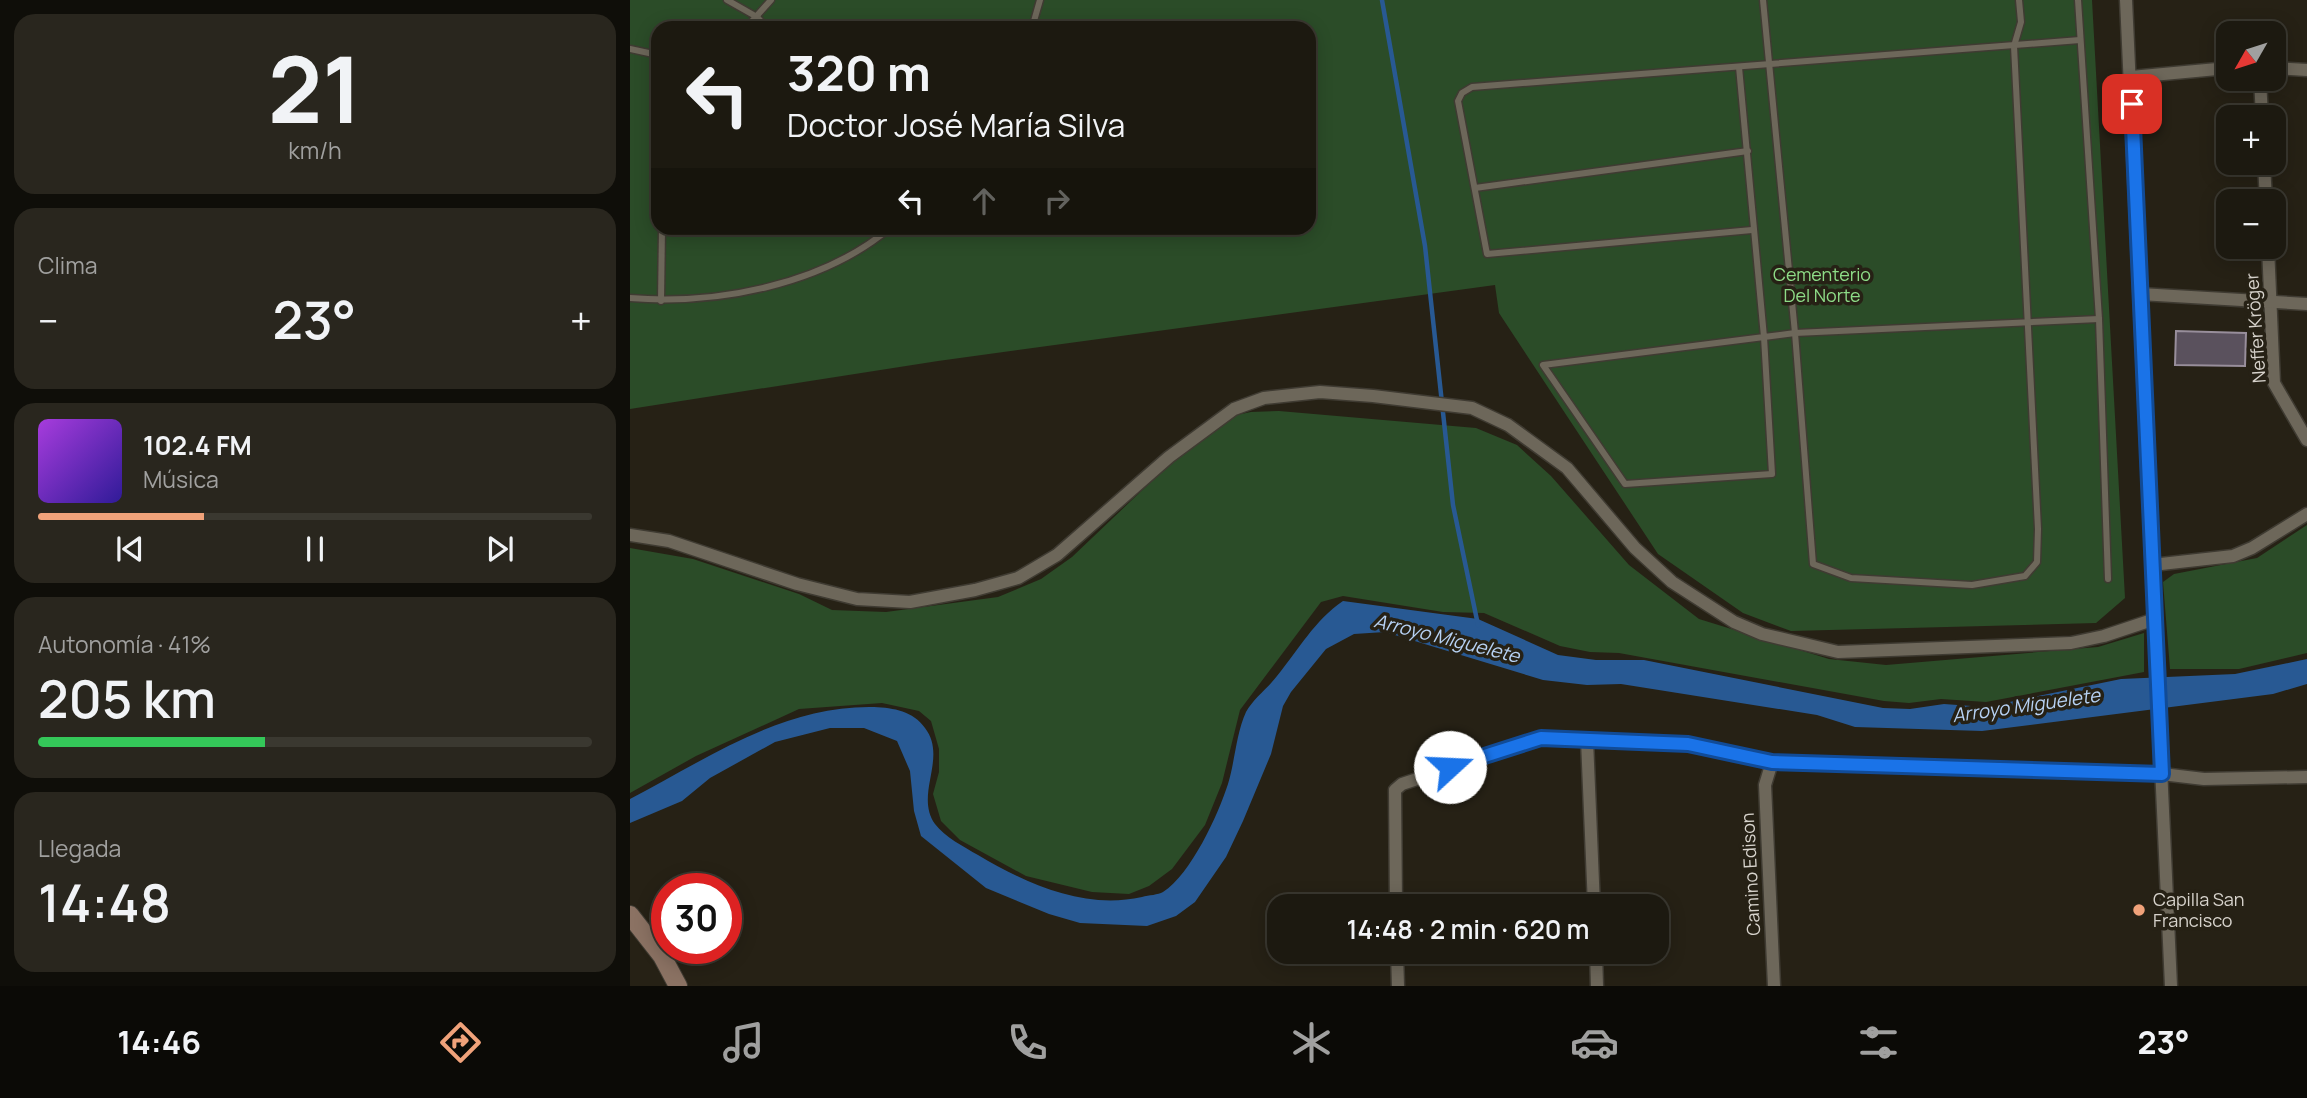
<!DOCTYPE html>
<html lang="es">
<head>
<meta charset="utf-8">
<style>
  body { margin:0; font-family:Manrope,sans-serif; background:#29261e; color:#f1f3f6; height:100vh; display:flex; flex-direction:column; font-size:26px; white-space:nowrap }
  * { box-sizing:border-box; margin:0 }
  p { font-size:23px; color:#a0a09f }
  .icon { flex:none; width:38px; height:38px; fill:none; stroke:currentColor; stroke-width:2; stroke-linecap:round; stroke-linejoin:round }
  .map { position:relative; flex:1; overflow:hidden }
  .details { display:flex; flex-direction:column; gap:14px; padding:14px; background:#0f0e09; width:630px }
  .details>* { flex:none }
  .top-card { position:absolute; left:21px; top:21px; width:665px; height:214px; border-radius:21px; box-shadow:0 4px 18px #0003,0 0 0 2px #3a3830; background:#1c1910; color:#f1f3f6; overflow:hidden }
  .needle { width:46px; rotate:231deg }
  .buttons { position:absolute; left:1586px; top:21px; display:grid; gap:14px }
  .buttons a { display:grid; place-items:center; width:70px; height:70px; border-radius:14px; background:#1c1910; box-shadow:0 4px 18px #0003,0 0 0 2px #3a3830; font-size:35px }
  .speed { position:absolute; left:21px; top:873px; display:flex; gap:14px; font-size:35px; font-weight:700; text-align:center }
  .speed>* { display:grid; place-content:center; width:91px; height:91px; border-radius:50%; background:#1c1910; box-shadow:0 4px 18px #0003,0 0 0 2px #3a3830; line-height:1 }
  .speed .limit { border:10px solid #d22; background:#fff; color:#111 }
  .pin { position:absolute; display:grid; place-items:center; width:60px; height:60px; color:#fff; margin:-30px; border-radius:14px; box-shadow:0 4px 10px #0006 }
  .me { position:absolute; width:77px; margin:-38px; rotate:70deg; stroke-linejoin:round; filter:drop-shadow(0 0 5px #0008) }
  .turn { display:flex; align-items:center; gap:24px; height:147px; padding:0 21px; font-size:32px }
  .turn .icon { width:91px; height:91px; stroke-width:2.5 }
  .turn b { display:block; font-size:49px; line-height:60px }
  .lanes { display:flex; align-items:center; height:66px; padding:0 21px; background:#0003; justify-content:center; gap:35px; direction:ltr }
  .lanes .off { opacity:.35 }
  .big { font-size:52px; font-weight:600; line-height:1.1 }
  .details .widget { flex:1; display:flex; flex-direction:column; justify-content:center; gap:10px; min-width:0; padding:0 24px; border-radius:21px; background:#29261e }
  .details .dial { align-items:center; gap:0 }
  .dial b { font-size:91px; line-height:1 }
  .song { display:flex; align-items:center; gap:21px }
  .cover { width:84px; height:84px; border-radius:10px; background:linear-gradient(135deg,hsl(280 70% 55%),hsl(250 70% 35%)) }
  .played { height:7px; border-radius:4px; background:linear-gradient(90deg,#f0a27a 30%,#3a3830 30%) }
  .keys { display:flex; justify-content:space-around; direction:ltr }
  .heat { display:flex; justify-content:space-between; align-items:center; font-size:38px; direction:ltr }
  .charge { height:10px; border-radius:5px; background:linear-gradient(90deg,#34c759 41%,#3a3830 0) }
  .trip { position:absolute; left:637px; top:894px; width:402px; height:70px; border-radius:21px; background:#1c1910; box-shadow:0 4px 18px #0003,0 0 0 2px #3a3830; font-weight:600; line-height:70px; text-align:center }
  .tab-bar { display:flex; height:112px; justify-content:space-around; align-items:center; background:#0b0a06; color:#a0a09f }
  .tab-bar .icon { width:49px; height:49px }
  .tab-bar .current { color:#f0a27a }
  .tab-bar b { font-size:32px; color:#f1f3f6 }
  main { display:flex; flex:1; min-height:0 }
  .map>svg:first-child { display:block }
</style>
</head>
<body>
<main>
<section class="details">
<div class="widget dial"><b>21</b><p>km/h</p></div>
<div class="widget"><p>Clima</p>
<div class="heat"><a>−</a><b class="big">23°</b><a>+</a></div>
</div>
<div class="widget">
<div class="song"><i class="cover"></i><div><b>102.4 FM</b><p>Música</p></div></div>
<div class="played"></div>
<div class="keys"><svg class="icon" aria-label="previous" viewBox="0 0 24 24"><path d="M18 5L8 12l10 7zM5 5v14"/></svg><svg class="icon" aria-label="pause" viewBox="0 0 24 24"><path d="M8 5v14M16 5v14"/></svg><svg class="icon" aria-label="next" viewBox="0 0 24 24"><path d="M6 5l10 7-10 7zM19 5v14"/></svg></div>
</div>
<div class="widget"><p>Autonomía · 41%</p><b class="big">205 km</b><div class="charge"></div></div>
<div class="widget"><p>Llegada</p><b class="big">14:48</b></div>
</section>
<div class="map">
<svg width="1677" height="986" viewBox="0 0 1677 986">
  <rect width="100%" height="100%" fill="#262115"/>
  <g fill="#2b4c28" fill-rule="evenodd">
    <path d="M0 0H1462L1495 598 1466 623 1161 631 1113 613 1028 554 869 313 865 285 308 361 0 409ZM28 28H679V228H28Z"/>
    <polygon points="649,411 846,428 887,445 921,476 999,565 1069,619 1199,659 1256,665 1468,647 1514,633 1514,672 1356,702 1311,699 1279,703 1254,701 989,653 960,652 930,646 854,613 813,612 713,596 691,602 610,710 592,783 575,825 542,869 519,886 499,894 462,892 396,876 330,840 311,821 303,794 309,772 309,749 301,721 289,711 252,703 169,709 66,756 0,793 0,548 63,559 169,594 202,610 256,612 368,597 411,579 442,557 587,419 621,412"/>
    <polygon points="1677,525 1677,653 1609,669 1540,669 1533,582 1544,574 1627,558"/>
  </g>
  <path fill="#285993" d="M713 601 848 619 928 655 966 660H1014L1253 708 1280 709 1314 704 1355 707 1491 679 1605 674 1677 659V684L1643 694 1352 731 1225 727 1187 715 991 684 957 685 913 680 755 632 724 634 696 649 661 692 653 706 641 754 613 821 596 857 565 902 546 916 517 926 450 923 419 914 356 888 291 836 284 811 280 771 267 741 234 728H200L145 742 80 778 52 801 0 823V799C77 759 153 705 244 707 264 708 283 711 295 728 318 758 284 794 305 824 315 837 334 847 348 855 397 884 454 910 512 897 519 895 528 895 533 892 561 874 588 815 598 784 605 761 606 734 616 712 623 699 638 688 647 676 669 649 684 621 713 601Z"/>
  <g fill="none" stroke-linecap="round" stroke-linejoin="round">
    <polyline stroke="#285993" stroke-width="4.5" points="752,0 795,246 823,505 848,625"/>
  </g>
  <polygon fill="#5a515d" stroke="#988e9b" stroke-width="2" points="1546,331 1616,333 1615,366 1545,365"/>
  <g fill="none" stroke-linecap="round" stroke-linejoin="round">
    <defs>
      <g id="lane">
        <polyline points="97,0 127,17 137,28"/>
        <polyline points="1133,0 1165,333 1183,564 1221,578 1342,585 1395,576 1407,562 1408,529 1384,46 1391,22 1389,0"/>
        <polyline points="1448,0 1469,319 1478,579"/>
        <polyline points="116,28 141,0"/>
        <polyline points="402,28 410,0"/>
        <polyline points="0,49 28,55"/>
        <polyline points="1109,67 1134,337 1142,474 995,484 913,365 1134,337 1165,333 1469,319"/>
        <polyline points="845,188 1118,151"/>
        <polyline points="1122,230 857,254 828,101 832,93 842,87 1450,40"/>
        <path d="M0 298C87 305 192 285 260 228"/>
        <polyline points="31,301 32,228"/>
      </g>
      <g id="street">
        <polyline points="1496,0 1541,986"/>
        <polyline points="1643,68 1677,70"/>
        <polyline points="1501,77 1598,68"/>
        <polyline points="1630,79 1632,117"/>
        <polyline points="1634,163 1636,201"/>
        <polyline points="1638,247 1644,383 1677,440"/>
        <polyline points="1510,294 1677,304"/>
        <polyline points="0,535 39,541 167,584 227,599 280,602 345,590 388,578 427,555 539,457 604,409 634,398 690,392 743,396 842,408 878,425 937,468 1005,548 1042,582 1104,622 1132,634 1208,652 1441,643 1474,636 1525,619"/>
        <polyline points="1522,565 1603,556 1622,548 1677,514"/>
        <polyline points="957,740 964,906"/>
        <polyline points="1142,762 1135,785 1144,986"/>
        <polyline points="766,906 765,790 772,784 911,738 1058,744 1142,762 1532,774 1574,779 1677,777"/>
        <polyline points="767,952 768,986"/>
        <polyline points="966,952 967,986"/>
      </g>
      <polyline id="secondary" points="0,915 32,956 48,986"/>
    </defs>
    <use href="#lane" stroke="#3f3b32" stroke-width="9"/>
    <use href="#street" stroke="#3f3b32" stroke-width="15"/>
    <use href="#secondary" stroke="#3f3b32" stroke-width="20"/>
    <use href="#lane" stroke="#6d675a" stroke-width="6"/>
    <use href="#street" stroke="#6d675a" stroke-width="12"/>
    <use href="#secondary" stroke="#8b7263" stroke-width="18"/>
  </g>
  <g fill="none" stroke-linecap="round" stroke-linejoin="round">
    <defs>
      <polyline id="route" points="820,767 911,738 1058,744 1142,762 1532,774 1502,104"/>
    </defs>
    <use href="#route" stroke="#114b97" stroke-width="18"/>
    <use href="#route" stroke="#1a73e8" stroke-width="12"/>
  </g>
  <circle fill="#f0a27a" stroke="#262115" stroke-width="2.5" cx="1509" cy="910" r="7"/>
  <g text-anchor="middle" stroke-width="7" stroke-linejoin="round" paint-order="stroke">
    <g font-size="18" fill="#8edc87" stroke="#262115">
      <text x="1192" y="281">Cementerio<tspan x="1192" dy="21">Del Norte</tspan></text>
    </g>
    <g font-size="18" fill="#d7d3cc" stroke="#262115">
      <text transform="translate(1626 328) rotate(-94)" y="6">Neffer Kröger</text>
      <text transform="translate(1121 874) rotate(-93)" y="6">Camino Edison</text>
    </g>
    <g font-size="18" fill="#d7d3cc" stroke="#262115" text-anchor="start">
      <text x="1523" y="906">Capilla San<tspan x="1523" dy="21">Francisco</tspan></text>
    </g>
    <g font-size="19" font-style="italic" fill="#b7d2f4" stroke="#262115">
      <text transform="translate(817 638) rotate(14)" y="7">Arroyo Miguelete</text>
      <text transform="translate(1396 705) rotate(-8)" y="7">Arroyo Miguelete</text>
    </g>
  </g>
</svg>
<div class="buttons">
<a><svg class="needle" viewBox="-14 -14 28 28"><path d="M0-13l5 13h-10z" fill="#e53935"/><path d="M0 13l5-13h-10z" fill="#a0a09f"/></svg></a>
<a>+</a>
<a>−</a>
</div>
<div class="speed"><div class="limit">30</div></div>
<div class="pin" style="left:1502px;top:104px;background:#d93025"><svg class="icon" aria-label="arrive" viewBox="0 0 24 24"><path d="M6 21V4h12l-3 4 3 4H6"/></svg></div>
<svg class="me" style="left:820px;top:767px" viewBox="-20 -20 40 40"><circle r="19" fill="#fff"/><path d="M0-13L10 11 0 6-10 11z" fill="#1a73e8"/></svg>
<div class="trip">14:48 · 2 min · 620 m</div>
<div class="top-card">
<div class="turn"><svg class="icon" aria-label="left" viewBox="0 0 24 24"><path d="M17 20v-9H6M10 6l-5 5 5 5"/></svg><div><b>320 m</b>Doctor José María Silva</div></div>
<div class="lanes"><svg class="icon" aria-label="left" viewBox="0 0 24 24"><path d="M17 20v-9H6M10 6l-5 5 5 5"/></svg><svg class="icon off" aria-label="ahead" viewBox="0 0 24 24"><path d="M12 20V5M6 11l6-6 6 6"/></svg><svg class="icon off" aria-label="right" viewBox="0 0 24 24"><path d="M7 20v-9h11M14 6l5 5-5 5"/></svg></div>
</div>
</div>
</main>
<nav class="tab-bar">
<b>14:46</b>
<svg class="icon current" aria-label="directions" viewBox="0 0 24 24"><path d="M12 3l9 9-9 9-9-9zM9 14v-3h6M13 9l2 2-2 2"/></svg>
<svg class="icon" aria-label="music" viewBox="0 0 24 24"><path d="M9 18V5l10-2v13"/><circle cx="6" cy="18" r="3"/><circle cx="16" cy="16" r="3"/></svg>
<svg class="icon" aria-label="phone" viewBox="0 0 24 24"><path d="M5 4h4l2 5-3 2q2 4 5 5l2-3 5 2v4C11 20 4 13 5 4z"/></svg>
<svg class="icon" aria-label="climate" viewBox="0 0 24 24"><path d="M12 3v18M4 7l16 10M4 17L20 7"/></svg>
<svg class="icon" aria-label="car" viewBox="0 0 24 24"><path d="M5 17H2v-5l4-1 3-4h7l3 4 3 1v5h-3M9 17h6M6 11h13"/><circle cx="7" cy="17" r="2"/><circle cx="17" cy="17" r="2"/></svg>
<svg class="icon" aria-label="filters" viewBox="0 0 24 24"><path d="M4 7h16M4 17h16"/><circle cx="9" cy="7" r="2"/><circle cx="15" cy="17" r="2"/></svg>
<b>23°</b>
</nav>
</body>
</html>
